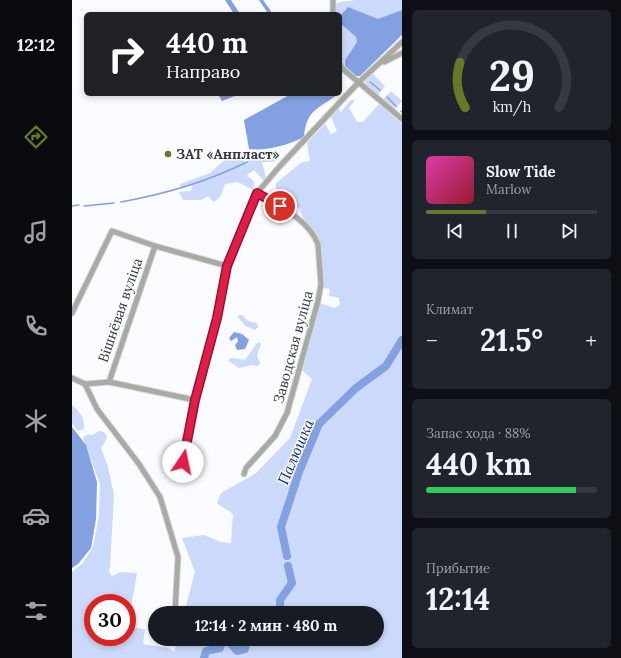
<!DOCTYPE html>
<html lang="ru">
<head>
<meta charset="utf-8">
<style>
  body { margin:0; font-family:Lora,serif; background:#20242c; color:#f1f3f6; height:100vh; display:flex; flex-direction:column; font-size:15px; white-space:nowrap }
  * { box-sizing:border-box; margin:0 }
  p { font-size:13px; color:#9ea1a6 }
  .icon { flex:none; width:22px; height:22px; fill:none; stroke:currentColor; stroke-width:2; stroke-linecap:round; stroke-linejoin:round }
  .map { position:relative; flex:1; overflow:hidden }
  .details { display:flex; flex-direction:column; gap:10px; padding:10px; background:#0d0f14; width:219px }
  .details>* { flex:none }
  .banner { position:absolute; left:12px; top:12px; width:258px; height:84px; border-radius:6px; box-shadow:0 2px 6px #0003; background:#202124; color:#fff; overflow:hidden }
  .speed { position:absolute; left:12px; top:594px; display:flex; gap:8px; font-size:20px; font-weight:700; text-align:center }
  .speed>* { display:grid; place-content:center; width:52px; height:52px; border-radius:50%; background:#171b24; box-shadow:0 2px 6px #0003; line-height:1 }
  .speed .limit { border:6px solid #d22; background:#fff; color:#111 }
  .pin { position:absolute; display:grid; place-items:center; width:34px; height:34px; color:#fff; margin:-17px; border:2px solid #fff; border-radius:50%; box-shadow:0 1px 4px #0007 }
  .me { position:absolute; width:44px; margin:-22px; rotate:11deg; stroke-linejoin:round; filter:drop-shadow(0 0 3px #0008) }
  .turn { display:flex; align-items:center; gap:14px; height:84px; padding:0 16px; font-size:18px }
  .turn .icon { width:52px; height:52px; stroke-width:2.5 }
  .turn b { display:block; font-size:28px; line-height:34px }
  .big { font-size:30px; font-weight:700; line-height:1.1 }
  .details .tile { flex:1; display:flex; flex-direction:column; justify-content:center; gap:6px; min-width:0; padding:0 14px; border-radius:6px; background:#20242c }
  .details .dial { align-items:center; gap:0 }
  .dial svg { height:104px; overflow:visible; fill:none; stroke:#363941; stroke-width:7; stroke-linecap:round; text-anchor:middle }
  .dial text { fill:#f1f3f6; stroke:none }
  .song { display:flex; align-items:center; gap:12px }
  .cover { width:48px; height:48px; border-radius:6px; background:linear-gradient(135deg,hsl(320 70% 55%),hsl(350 70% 35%)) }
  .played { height:4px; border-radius:2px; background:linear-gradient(90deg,#667928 35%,#363941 35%) }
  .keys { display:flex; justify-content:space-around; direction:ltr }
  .heat { display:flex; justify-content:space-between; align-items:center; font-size:22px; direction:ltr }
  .charge { height:6px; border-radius:3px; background:linear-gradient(90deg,#34c759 88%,#363941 0) }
  .trip { position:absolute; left:76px; top:606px; width:236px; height:40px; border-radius:20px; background:#171b24; box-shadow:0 2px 6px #0003; font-weight:700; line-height:40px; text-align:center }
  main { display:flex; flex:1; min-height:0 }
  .menu { display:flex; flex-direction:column; width:72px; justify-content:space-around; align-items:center; background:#090b0e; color:#9ea1a6 }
  .menu .icon { width:28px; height:28px }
  .menu .current { color:#667928 }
  .menu b { font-size:18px; color:#f1f3f6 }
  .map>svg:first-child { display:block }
</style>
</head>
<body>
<main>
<nav class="menu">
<b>12:12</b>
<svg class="icon current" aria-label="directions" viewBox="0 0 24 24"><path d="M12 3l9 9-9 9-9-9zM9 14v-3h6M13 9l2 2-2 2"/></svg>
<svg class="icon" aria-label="music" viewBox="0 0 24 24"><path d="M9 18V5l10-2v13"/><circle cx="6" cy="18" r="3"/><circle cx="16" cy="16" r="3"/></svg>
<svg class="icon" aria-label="phone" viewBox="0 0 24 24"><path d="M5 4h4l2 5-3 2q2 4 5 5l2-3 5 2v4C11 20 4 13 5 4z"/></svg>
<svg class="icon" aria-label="climate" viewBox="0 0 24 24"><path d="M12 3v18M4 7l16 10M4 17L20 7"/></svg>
<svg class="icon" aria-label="car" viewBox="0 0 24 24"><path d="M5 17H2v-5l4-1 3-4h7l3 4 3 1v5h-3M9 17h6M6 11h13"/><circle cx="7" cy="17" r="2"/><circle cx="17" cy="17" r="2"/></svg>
<svg class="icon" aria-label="filters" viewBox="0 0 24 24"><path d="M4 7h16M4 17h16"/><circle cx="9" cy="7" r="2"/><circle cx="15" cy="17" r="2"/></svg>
</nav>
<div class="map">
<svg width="330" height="658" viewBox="0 0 330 658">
  <rect width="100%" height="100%" fill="#f9fbfe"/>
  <g fill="#cbdafa" fill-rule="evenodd">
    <path d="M284 0H330V10C323 13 314 18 306 19 294 20 286 7 273 9L268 21V14H264V4L268 2Z"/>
    <polygon points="268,23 284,37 285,42 273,60 272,67 268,58"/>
    <polygon points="300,73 313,86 306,95 293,83 294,78"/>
    <polygon points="319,91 330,101 323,109 311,100"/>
    <path d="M279 100H283L277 108 285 122H291L307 104 330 124V658H0V572L11 563 21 547 27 516 28 484 11 438C14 434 17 434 21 435L27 431 32 432 35 436 33 442 29 448 36 467 42 495 38 566 37 572 40 576 48 572 65 573 56 625 73 630 71 644 96 648 102 652 106 639H305V613H112L123 572 110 538 132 535 149 542 159 543 161 514 145 503 149 493 183 474 218 438 240 379 230 370 248 303 262 308 268 305 267 298 257 296 258 289 252 288 248 244 246 238 233 223 227 208 214 202 204 191V183L230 162 238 161 235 143 253 124 259 134 265 131 259 117 266 108 269 112ZM21 603H55V637H21Z"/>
    <polygon points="161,153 166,154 173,162 204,153 203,162 190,162 194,178 191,180 182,170 175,175 182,182 181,190 166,182 153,184 149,196 142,202 136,196 129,200 111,200 107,192 119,191 120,186 119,185 109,189 108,184 138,173"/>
    <polygon points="167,315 170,315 176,321 185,323 186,327 183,330 173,326 166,317"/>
    <polygon points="187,342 189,344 185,355 188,364 185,366 180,365 167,368 157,361 157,359 160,358 173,360 185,343"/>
    <path d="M0 405C8 412 13 418 12 429L6 431 0 424Z"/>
  </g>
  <g fill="#83a0e0">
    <polygon points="153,0 159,0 168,14 162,14"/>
    <polygon points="187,0 191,0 199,11 198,14 193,14 195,12"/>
    <polygon points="276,7 306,19 330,10 330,35 288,76 283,76 273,66 273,60 285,42 284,37 268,23 268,16"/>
    <polygon points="146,94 163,94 163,96 150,101"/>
    <path d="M219 94H266C247 109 234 109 232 137 217 145 195 151 177 149L172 120Z"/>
    <polygon points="162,332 170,334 177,340 173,349 165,350 163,345 166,341 165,337 159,341 157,338"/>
    <polygon points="0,427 14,445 25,482 24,519 19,548 6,564 0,568"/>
  </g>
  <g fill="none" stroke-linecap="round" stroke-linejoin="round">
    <g stroke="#83a0e0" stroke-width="1.5">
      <polyline points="298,82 308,90"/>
      <polyline points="315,97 324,106"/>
      <polyline points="329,111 330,112"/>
      <path d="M49 202C93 194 135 182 175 162"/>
      <polyline points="0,206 7,205"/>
      <polyline points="12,206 42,203"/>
    </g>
    <g stroke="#83a0e0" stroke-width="8">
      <polyline points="215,556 209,527 227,472 247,424 284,388 314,366 330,340"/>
      <polyline points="208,613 208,600 220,583 216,566"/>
      <polyline points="132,658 134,651 148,648 150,640 155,639 165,651 173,649 175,639"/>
    </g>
    <defs>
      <g id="minor">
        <polyline points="261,0 261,14"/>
        <polyline points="312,62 330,53"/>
        <polyline points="268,64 271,69 330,119"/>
        <polyline points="0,313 40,231 83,246 155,266"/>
        <polyline points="0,378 13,384 37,382 123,400 145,318 155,266 185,193 207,167 287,82 330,42"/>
        <polyline points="37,382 83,246"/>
        <polyline points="13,384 25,409 67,464 88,497 106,557 103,613"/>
        <polyline points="111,462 123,400"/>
        <path d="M172 474 174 468 203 436 215 413 246 301 249 284 246 244C236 219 207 206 185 193"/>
      </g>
    </defs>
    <use href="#minor" stroke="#d6d8dc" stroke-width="7"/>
    <use href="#minor" stroke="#a8aaa3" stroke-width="5"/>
  </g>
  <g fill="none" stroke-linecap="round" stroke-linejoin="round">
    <defs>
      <polyline id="route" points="111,462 123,400 145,318 155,266 185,193 208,206"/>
    </defs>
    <use href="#route" stroke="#92132f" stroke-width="10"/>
    <use href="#route" stroke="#e11d48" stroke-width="7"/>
  </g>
  <circle fill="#667928" stroke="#f9fbfe" stroke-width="1.5" cx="96" cy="154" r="4"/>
  <g text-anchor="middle" stroke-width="3" stroke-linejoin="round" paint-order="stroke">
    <g font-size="14" font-weight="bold" fill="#35383f" stroke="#f9fbfe" text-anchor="start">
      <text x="104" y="159">ЗАТ «Анпласт»</text>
    </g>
    <g font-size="14" fill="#35383f" stroke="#f9fbfe">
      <text transform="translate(48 310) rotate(-71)" y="5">Вішнёвая вуліца</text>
      <text transform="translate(221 347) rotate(-75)" y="5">Заводская вуліца</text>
    </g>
    <g font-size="15" font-style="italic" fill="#0e2770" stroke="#f9fbfe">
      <text transform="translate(224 452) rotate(-67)" y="5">Палюшка</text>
    </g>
  </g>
</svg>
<div class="speed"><div class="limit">30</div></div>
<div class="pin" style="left:208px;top:206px;background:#d93025"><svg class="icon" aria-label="arrive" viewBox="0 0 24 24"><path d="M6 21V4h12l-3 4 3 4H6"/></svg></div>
<svg class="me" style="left:111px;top:462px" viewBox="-20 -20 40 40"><circle r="19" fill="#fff"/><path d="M0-13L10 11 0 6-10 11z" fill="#e11d48"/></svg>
<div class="trip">12:14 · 2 мин · 480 m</div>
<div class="banner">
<div class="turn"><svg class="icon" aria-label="right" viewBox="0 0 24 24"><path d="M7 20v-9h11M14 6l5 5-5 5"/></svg><div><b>440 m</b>Направо</div></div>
</div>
</div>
<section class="details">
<div class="tile dial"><svg viewBox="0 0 100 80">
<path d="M14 69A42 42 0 1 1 86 69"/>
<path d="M14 69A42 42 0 0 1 10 34" stroke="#667928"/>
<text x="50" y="56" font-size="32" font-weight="700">29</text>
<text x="50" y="72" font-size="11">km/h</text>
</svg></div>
<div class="tile">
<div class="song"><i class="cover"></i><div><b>Slow Tide</b><p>Marlow</p></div></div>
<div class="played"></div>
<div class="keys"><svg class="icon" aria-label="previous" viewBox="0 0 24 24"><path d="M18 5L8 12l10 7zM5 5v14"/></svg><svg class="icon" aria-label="pause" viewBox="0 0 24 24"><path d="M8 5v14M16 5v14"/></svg><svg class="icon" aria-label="next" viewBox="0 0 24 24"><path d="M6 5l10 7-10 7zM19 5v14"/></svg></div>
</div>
<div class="tile"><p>Климат</p>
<div class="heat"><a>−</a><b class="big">21.5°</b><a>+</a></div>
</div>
<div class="tile"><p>Запас хода · 88%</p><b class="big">440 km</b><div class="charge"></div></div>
<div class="tile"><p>Прибытие</p><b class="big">12:14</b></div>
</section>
</main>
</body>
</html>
